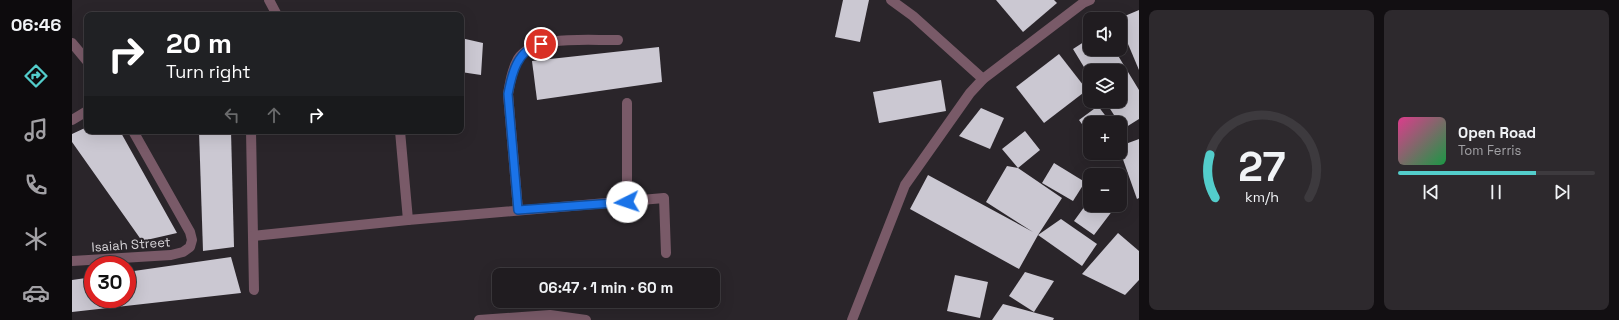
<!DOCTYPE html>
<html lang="en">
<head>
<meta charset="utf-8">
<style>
  body { margin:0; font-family:"Space Grotesk",sans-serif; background:#2d292d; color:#f1f3f6; height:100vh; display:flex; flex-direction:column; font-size:15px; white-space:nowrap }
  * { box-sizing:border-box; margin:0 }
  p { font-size:13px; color:#a2a1a5 }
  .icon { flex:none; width:22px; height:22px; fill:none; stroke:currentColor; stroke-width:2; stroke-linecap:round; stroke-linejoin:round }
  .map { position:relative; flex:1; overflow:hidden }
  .details { display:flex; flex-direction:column; gap:10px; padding:10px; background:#120f12; width:480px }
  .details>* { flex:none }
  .top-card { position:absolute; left:12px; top:12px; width:380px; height:122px; border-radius:8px; box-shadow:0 4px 16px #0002,0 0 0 1px #3d3a3e; background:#202124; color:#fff; overflow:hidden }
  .fabs { position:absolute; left:1011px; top:12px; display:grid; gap:8px }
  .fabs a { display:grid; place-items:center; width:44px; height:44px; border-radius:8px; background:#201c20; box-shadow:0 4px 16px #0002,0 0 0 1px #3d3a3e; font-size:20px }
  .speed { position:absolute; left:12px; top:256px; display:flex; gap:8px; font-size:20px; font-weight:700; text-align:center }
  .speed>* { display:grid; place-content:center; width:52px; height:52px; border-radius:50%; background:#201c20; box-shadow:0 4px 16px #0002,0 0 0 1px #3d3a3e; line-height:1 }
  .speed .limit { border:6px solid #d22; background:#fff; color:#111 }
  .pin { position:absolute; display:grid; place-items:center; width:34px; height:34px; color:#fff; margin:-17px; border:2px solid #fff; border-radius:50%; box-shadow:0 1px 4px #0007 }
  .me { position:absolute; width:44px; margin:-22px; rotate:266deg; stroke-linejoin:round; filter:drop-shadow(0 0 3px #0008) }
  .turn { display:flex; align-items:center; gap:14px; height:84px; padding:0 16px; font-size:18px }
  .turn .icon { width:52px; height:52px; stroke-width:2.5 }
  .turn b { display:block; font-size:28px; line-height:34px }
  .lanes { display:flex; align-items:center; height:38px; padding:0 16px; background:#0003; justify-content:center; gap:20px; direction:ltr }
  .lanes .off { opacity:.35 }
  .details .tile { flex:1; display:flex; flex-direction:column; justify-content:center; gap:6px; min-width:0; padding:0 14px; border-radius:8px; background:#2d292d }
  .details .dial { align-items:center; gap:0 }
  .dial svg { height:104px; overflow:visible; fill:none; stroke:#3d3a3e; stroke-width:7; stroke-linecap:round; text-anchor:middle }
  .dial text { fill:#f1f3f6; stroke:none }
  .song { display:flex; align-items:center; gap:12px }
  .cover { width:48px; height:48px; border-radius:6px; background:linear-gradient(135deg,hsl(330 70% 55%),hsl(140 70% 35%)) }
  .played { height:4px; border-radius:2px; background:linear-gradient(90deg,#53cdcb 70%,#3d3a3e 70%) }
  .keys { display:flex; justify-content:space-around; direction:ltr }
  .details .tiles { flex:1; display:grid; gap:10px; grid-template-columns:repeat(2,1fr) }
  .trip { position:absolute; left:420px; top:268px; width:228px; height:40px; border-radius:8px; background:#201c20; box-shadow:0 4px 16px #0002,0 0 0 1px #3d3a3e; font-weight:700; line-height:40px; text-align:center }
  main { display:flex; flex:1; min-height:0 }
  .menu { display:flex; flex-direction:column; width:72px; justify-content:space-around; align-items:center; background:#0d0b0d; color:#a2a1a5 }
  .menu .icon { width:28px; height:28px }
  .menu .selected { color:#53cdcb }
  .menu b { font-size:18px; color:#f1f3f6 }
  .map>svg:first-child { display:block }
</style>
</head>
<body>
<main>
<nav class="menu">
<b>06:46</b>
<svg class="icon selected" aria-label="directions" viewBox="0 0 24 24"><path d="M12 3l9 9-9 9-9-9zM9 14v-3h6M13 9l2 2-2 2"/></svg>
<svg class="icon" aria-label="music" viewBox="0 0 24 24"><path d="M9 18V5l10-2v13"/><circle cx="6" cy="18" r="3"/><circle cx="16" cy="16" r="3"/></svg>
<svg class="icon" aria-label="phone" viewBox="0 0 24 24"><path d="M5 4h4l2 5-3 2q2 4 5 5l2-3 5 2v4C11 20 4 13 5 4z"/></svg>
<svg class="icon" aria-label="climate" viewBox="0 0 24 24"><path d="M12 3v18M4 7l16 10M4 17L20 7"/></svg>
<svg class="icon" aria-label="car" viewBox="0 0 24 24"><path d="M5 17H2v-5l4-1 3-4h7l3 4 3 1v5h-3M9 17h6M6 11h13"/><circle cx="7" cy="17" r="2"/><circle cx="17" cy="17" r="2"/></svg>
</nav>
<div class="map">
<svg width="1067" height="320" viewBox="0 0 1067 320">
  <rect width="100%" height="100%" fill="#2a252a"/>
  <g fill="#cbc8d2">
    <polygon points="771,0 797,0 788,42 763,37"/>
    <polygon points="924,0 982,0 985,3 951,32"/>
    <polygon points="1067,10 1067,70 1048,25 1048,18"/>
    <polygon points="389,38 411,43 409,75 389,72"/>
    <polygon points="1018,38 1018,49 1042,49 1067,90 1067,119 1051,129 1033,101 1048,101 1048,71 1018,71 1018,77 1001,49"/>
    <polygon points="587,47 590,82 465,100 460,61"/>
    <polygon points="987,54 1015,90 972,123 944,87"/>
    <polygon points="869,80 874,111 807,123 801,92"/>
    <polygon points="1026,106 1039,123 1018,123 1018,135 1007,120"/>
    <polygon points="909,108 932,118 918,149 887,136"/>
    <polygon points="15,127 15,131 48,131 105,233 70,241 0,142 0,134"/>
    <polygon points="127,131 159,131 162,247 131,251"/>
    <polygon points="953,131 968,150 946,168 990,198 966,235 947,269 838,209 856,175 961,232 914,202 935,166 946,168 930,149"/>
    <polygon points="1067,139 1067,198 1065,199 1048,151 1048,146"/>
    <polygon points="982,163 1013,182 1001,201 970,183"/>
    <polygon points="1018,199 1018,205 1035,205 1041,210 1022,235 1002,221"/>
    <polygon points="989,219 1025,244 1010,266 966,235"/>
    <polygon points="1046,233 1067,251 1067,280 1053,295 1010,274"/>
    <polygon points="159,257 169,293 0,312 0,280 21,277 21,299 55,299 55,272"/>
    <polygon points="953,272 982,281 962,312 937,296"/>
    <polygon points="883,275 916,282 908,318 875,311"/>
    <polygon points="931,304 982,318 981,320 920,320"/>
  </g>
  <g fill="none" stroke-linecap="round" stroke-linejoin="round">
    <g stroke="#795a68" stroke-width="10">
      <polyline points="197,0 205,15"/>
      <polyline points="819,0 841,16 911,79"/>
      <polyline points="0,43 15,61"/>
      <polyline points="0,120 15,111"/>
      <polyline points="179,131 182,290"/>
      <polyline points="328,131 336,220"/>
      <polyline points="555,202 555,103"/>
      <path d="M446 210 436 94C438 82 440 70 446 59 462 34 519 41 546 40"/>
      <polyline points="181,236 336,220 592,198 594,253"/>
      <polyline points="0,261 99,255 111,252 118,247 120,240 118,232 61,131"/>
      <polyline points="407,320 478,315 514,320"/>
      <polyline points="780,320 833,185 898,93 911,79 1011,3 1018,0"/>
    </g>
  </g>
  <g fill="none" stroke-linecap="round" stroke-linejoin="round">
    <defs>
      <path id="route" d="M469 44C445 50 440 73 436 94L446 210 555 202"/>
    </defs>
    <use href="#route" stroke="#114b97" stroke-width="10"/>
    <use href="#route" stroke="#1a73e8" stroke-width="7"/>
  </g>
  <g text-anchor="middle" stroke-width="4" stroke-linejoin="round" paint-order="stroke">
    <g font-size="13" fill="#d7d4d8" stroke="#2a252a">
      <text transform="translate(59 244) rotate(-4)" y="5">Isaiah Street</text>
    </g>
  </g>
</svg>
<div class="fabs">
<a><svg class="icon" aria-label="sound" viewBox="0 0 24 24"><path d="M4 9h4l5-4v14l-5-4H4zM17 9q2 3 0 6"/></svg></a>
<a><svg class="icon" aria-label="layers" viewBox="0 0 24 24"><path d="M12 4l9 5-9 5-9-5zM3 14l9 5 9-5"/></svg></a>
<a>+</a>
<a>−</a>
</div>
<div class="speed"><div class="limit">30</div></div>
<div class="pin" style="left:469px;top:44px;background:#d93025"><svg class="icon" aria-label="arrive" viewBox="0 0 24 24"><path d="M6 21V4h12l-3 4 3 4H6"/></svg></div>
<svg class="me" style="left:555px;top:202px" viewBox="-20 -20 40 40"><circle r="19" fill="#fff"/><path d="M0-13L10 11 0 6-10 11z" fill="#1a73e8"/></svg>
<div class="trip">06:47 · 1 min · 60 m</div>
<div class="top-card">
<div class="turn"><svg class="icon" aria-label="right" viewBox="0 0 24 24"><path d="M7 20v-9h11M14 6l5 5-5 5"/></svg><div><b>20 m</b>Turn right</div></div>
<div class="lanes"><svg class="icon off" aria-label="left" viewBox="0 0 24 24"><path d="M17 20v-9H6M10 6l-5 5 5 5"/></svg><svg class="icon off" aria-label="ahead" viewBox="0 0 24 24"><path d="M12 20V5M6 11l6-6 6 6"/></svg><svg class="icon" aria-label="right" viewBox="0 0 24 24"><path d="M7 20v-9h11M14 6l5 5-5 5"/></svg></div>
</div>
</div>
<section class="details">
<div class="tiles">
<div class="tile dial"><svg viewBox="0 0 100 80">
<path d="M14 69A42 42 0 1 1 86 69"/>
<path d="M14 69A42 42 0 0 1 10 36" stroke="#53cdcb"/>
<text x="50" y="56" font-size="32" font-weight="700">27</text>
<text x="50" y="72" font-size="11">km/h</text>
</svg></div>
<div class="tile">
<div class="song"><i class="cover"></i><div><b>Open Road</b><p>Tom Ferris</p></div></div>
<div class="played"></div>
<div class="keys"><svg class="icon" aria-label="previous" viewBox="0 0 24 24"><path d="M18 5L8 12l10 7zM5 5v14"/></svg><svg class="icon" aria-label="pause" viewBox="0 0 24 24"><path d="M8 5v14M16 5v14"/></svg><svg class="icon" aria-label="next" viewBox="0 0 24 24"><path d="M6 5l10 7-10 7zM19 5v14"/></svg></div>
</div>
</div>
</section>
</main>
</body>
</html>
